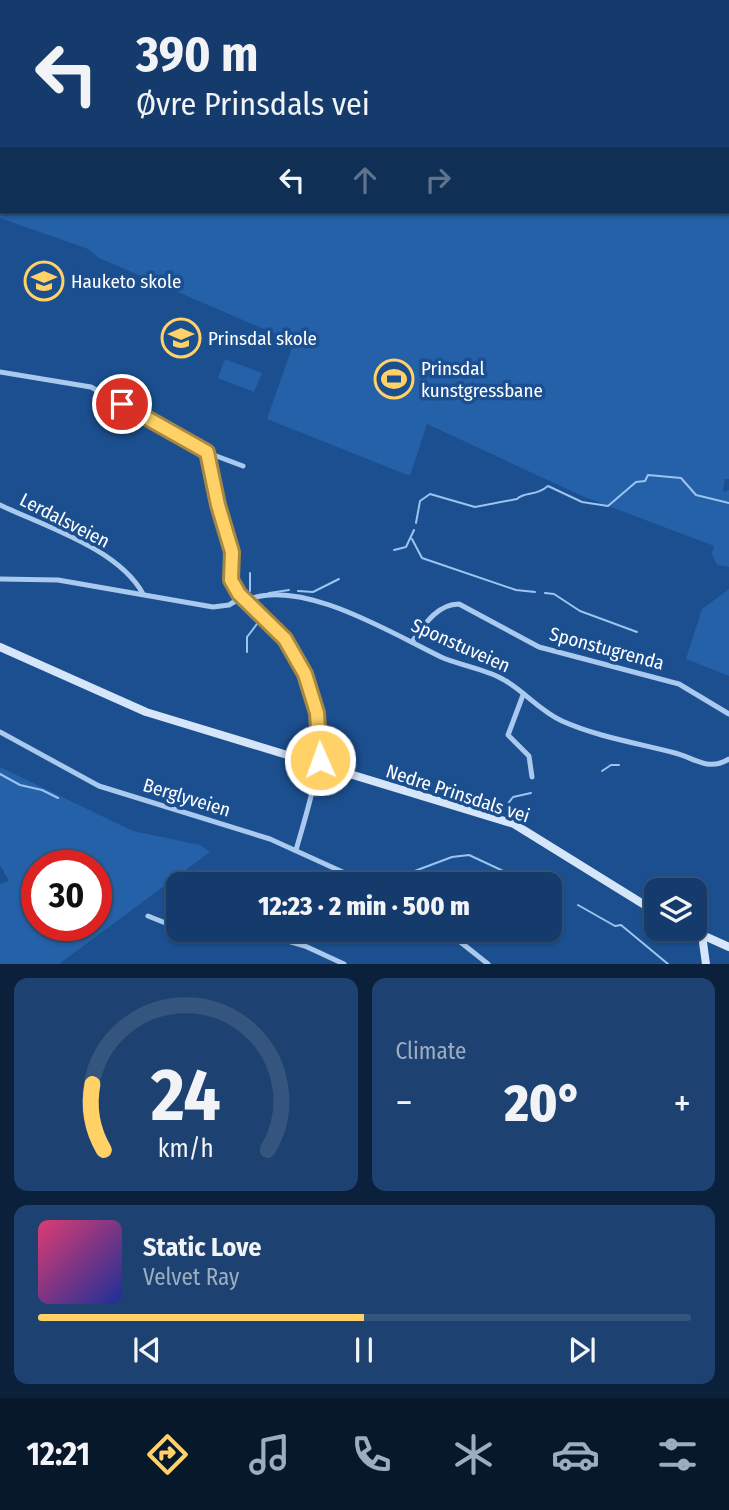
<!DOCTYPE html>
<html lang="en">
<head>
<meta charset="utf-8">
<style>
  body { margin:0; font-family:"Fira Sans Condensed",sans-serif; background:#1d4271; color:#f1f3f6; height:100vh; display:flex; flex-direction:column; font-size:26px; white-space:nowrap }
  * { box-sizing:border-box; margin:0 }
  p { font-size:23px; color:#9dadc1 }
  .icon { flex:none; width:38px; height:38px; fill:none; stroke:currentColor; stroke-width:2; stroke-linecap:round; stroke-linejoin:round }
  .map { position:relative; height:964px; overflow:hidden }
  .details { display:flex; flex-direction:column; gap:14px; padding:14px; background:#0b203b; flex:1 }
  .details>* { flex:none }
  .hud { position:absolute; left:0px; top:0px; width:730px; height:214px; box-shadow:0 2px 5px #0004,0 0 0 2px #33557e; background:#143b6b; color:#f1f3f6; overflow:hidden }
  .fabs { position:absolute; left:644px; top:878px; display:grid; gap:14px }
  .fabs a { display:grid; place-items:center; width:63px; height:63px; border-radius:14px; background:#143b6b; box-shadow:0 2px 5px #0004,0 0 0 2px #33557e; font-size:35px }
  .speed { position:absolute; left:21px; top:850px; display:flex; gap:14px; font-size:35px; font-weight:700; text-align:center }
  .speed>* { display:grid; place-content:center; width:91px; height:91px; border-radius:50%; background:#143b6b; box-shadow:0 2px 5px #0004,0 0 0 2px #33557e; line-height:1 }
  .speed .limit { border:10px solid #d22; background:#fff; color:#111 }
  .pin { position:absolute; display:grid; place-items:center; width:60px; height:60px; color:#fff; margin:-30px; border:4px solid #fff; border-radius:50%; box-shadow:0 2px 7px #0007 }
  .me { position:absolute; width:77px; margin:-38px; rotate:358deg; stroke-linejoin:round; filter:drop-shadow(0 0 5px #0008) }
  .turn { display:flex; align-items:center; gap:24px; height:147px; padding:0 21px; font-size:32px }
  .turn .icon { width:91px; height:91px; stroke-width:2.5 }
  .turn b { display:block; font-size:49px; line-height:60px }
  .lanes { display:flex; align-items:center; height:66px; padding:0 21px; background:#0003; justify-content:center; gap:35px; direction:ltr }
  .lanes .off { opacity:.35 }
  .big { font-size:52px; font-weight:800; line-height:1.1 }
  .details .tile { flex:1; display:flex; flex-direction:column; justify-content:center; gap:10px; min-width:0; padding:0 24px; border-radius:14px; background:#1d4271 }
  .details .dial { align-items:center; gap:0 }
  .dial svg { height:182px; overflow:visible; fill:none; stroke:#33557e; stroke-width:7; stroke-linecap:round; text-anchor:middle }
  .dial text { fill:#f1f3f6; stroke:none }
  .song { display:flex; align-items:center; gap:21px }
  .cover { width:84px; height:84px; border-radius:10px; background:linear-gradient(135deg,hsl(340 70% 55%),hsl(230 70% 35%)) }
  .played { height:7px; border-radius:4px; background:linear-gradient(90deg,#ffd166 50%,#33557e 50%) }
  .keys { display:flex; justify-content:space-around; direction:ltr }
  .heat { display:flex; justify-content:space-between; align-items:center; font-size:38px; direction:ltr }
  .details .tiles { flex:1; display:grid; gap:14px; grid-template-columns:1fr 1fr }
  .tile:last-child { grid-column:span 2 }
  .trip { position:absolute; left:166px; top:872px; width:396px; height:70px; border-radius:14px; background:#143b6b; box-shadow:0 2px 5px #0004,0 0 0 2px #33557e; font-weight:800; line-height:70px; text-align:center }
  .tab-bar { display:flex; height:112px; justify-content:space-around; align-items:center; background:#08182b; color:#9dadc1 }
  .tab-bar .icon { width:49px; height:49px }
  .tab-bar .current { color:#ffd166 }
  .tab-bar b { font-size:32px; color:#f1f3f6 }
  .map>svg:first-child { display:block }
</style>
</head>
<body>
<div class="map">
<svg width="729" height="964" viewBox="0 0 729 964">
  <rect width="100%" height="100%" fill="#1b4f8f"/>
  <g fill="#2461a8" fill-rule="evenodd">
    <polygon points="0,0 330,0 2,2 2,212 728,212 728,2 551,0 729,0 729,479 725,479 723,492 729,490 729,567 717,565 712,554 714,546 582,496 427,424 410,476 267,419 294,342 99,258 88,249 0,218"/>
    <polygon points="225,359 262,373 254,392 218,378"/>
    <polygon points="729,589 729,676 686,659 702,609"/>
    <path d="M0 767 133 831 200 845 210 852 59 964H0V884L9 881 0 865ZM37 866H96V926H37Z"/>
  </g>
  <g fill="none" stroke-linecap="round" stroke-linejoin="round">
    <g stroke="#9cc4f0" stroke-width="2">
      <path d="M416 523 420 501 430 494 475 507 517 499C526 491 535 497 548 486L582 502 608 506 636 482 645 481 648 475 681 478 696 495 729 503"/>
      <polyline points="412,539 422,558 516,590 535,592"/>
      <polyline points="394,550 406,547 414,530"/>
      <polyline points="250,573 250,591"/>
      <polyline points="298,591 313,592 339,579"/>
      <polyline points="269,593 289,590"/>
      <polyline points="545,593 554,594 580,611 637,632"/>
      <polyline points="247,652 247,637 257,624"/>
      <polyline points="602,771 611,765 619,765"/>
      <polyline points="0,774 20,785 42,790 58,798"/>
      <polyline points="493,808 507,805 513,797 531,793"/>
      <polyline points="404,875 452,857 469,855 531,884"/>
      <polyline points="550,893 555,894"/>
      <polyline points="578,905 615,926 621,925 668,964"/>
    </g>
    <g stroke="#a9c9ee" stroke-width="5">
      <polyline points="0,372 91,387 203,451 243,466"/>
      <path d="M207 452C210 473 214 494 220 515 224 527 229 538 232 550 234 561 228 572 232 582 241 604 268 618 283 637 340 709 319 771 296 850"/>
      <path d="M0 505C44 526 119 549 143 594"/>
      <polyline points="0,579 58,580 213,607 229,605 242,597"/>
      <path d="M247 600C301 577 393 634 441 657 461 666 488 669 506 681 526 693 540 711 562 721 598 737 637 743 675 753 695 758 708 772 729 759"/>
      <path d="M412 642C424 625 437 604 459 604L539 647 679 684 729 714"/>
      <polyline points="523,695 508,735 529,756 532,777"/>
      <polyline points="0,732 99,786 270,839 369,884"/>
      <polyline points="148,916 178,928"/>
      <polyline points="183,929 187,929"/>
      <polyline points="247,929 305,946 344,964"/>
      <polyline points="444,929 488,964"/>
    </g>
    <g stroke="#d6e6fa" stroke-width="8">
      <polyline points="0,647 146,712 514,824 656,912"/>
      <polyline points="689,929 729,947"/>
      <polyline points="702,935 706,964"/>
    </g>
  </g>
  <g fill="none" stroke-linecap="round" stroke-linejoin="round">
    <defs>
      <polyline id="route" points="122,404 207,452 218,505 232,552 231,580 239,594 285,639 305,674 317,713 320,760"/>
    </defs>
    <use href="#route" stroke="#a68842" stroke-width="18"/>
    <use href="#route" stroke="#ffd166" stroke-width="12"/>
  </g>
  <defs>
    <symbol id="school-ring" viewBox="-11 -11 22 22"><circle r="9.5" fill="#1b4f8f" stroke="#ffd166" stroke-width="1.5"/><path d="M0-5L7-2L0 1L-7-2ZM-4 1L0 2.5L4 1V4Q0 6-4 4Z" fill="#ffd166"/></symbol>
    <symbol id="stadium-ring" viewBox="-11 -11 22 22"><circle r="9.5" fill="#1b4f8f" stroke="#ffd166" stroke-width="1.5"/><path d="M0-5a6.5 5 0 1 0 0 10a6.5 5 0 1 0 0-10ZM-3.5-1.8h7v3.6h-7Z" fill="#ffd166"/></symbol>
  </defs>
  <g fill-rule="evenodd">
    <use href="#school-ring" x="22" y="259" width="44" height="44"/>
    <use href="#school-ring" x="159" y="316" width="44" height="44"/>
    <use href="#stadium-ring" x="372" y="357" width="44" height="44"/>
  </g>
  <g text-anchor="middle" stroke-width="7" stroke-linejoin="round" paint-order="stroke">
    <g font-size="19" fill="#fff" stroke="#1b4f8f" text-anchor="start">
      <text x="71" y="288">Hauketo skole</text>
      <text x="208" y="345">Prinsdal skole</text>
      <text x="421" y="375">Prinsdal<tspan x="421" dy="22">kunstgressbane</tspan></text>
    </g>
    <g font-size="19" fill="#fff" stroke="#1b4f8f">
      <text transform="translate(65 520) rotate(27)" y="7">Lerdalsveien</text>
      <text transform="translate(461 645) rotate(24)" y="7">Sponstuveien</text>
      <text transform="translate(607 648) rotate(15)" y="7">Sponstugrenda</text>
      <text transform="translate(458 793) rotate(18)" y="7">Nedre Prinsdals vei</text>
      <text transform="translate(187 797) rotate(17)" y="7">Berglyveien</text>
    </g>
  </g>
</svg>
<div class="fabs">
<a><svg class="icon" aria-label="layers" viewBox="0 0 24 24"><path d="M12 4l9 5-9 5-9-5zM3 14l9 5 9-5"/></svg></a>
</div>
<div class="speed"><div class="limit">30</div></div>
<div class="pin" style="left:122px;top:404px;background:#d93025"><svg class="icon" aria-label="arrive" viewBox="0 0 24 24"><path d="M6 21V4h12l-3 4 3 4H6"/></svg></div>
<svg class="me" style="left:320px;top:760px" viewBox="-20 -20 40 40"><circle r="17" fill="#ffd166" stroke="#fff" stroke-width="3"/><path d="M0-11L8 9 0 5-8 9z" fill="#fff"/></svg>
<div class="trip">12:23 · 2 min · 500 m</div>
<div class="hud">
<div class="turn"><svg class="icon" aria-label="left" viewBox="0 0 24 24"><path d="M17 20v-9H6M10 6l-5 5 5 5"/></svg><div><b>390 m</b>Øvre Prinsdals vei</div></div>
<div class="lanes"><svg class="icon" aria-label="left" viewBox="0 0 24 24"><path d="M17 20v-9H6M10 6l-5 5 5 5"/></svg><svg class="icon off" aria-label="ahead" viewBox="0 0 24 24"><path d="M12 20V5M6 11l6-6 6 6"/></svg><svg class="icon off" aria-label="right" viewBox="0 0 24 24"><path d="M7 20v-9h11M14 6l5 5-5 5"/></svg></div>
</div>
</div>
<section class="details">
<div class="tiles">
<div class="tile dial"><svg viewBox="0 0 100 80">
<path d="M14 69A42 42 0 1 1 86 69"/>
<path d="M14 69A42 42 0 0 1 9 40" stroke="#ffd166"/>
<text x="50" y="56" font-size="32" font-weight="700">24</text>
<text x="50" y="72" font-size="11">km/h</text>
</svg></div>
<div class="tile"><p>Climate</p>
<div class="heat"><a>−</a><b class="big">20°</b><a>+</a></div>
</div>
<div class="tile">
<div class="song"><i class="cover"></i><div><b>Static Love</b><p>Velvet Ray</p></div></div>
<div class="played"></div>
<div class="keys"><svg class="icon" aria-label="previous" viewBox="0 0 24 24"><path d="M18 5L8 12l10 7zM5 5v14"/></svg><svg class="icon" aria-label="pause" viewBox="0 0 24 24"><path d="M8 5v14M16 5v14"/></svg><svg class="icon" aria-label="next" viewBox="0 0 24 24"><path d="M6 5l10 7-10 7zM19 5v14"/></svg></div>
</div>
</div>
</section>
<nav class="tab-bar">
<b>12:21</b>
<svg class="icon current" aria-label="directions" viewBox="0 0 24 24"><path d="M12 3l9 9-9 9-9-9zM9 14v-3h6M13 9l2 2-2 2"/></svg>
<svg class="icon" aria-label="music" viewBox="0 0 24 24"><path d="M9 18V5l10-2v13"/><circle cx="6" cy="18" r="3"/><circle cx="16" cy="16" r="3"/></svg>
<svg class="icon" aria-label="phone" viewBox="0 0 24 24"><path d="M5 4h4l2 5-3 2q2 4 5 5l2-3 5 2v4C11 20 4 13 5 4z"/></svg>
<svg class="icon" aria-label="climate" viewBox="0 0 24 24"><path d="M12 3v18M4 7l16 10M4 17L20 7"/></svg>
<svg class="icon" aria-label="car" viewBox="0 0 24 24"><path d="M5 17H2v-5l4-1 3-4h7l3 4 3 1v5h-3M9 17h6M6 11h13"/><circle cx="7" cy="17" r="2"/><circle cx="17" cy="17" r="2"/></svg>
<svg class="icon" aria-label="filters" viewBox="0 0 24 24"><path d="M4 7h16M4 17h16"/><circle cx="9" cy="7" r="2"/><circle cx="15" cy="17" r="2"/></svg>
</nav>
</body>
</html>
